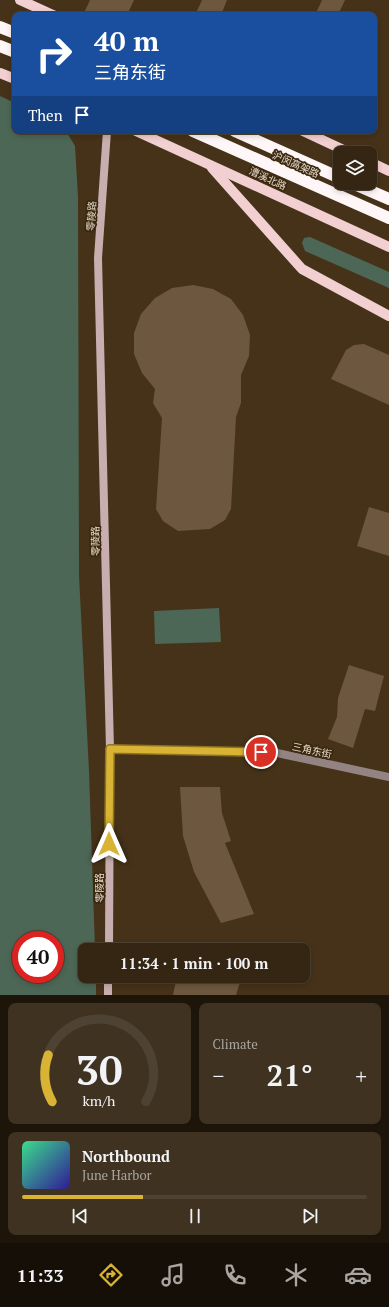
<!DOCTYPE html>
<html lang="en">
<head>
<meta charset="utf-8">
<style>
  body { margin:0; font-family:"PT Serif","Noto Sans SC",serif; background:#3f3221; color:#f1f3f6; height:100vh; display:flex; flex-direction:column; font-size:15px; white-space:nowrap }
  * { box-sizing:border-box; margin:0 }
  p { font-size:13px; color:#a9a5a0 }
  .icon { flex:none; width:22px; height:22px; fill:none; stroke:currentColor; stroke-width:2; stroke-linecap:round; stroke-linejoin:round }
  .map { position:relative; height:995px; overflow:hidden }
  .details { display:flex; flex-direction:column; gap:8px; padding:8px; background:#1d150a; flex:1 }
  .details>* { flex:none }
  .banner { position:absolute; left:12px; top:12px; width:365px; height:122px; border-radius:8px; box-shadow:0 2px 6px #0003,0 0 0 1px #4e4333; background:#1a4fa0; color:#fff; overflow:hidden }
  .buttons { position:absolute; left:333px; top:146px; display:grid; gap:8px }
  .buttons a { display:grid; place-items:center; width:44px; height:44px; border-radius:8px; background:#342613; box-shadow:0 2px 6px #0003,0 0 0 1px #4e4333; font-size:20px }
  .speed { position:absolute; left:12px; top:931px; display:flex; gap:8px; font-size:20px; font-weight:700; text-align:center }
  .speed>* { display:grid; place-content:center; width:52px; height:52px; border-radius:50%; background:#342613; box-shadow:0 2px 6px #0003,0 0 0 1px #4e4333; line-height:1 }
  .speed .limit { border:6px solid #d22; background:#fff; color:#111 }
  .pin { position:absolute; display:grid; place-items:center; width:34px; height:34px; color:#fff; margin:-17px; border:2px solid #fff; border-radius:50%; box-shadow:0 1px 4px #0007 }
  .me { position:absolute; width:44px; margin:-22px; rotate:0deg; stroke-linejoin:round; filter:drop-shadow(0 0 3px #0008) }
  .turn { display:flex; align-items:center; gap:14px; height:84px; padding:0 16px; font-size:18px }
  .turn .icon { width:52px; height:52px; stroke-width:2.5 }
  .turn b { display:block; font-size:28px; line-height:34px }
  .then { display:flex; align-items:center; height:38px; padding:0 16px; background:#0003; gap:8px; font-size:15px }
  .big { font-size:30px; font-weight:800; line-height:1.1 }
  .details .widget { flex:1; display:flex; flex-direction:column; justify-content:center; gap:6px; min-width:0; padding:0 14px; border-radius:8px; background:#3f3221 }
  .details .dial { align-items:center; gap:0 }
  .dial svg { height:104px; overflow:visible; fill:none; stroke:#4e4333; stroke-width:7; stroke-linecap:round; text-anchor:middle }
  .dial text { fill:#f1f3f6; stroke:none }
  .song { display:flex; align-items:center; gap:12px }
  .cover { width:48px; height:48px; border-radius:6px; background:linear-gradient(135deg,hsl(150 70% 55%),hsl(250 70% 35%)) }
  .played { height:4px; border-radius:2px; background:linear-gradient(90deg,#d9b334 35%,#4e4333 35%) }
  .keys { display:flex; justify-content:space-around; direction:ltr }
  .heat { display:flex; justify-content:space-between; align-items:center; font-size:22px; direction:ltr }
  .details .tiles { flex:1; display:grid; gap:8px; grid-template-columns:1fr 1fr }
  .widget:last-child { grid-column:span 2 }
  .trip { position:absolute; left:78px; top:943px; width:232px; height:40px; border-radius:8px; background:#342613; box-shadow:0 2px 6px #0003,0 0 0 1px #4e4333; font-weight:800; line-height:40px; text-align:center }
  .tab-bar { display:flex; height:64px; justify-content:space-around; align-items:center; background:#150f08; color:#a9a5a0 }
  .tab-bar .icon { width:28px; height:28px }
  .tab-bar .selected { color:#d9b334 }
  .tab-bar b { font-size:18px; color:#f1f3f6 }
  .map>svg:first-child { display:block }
</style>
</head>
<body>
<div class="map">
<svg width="389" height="995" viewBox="0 0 389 995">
  <rect width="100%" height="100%" fill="#463219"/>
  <g fill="#4d6756" fill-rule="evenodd">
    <path d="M0 96 15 103V131H66L75 146 78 197 79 576 89 771 95 950H85V976H96V995H0ZM21 940H55V974H21Z"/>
    <polygon points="310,237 389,272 389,288 305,251 302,243 304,238"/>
    <polygon points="219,608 221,642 155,644 154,611"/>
  </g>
  <g fill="#6d573e">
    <polygon points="90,0 134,0 127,15 83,15"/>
    <polygon points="202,0 227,0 221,15 195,15"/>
    <polygon points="322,0 345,0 338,15 315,15"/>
    <polygon points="193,285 213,289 231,299 243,315 250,335 249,356 241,375 241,403 236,417 231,509 225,520 210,529 178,531 163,521 156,509 162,418 153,403 155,389 142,373 134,354 134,333 141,314 155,298 172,288"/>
    <polygon points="364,344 389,355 389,405 331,379 346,350 354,345"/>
    <polygon points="369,507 389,513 389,556 357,546"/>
    <polygon points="349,665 384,676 375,711 365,709 353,748 328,739 337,717 338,698"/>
    <polygon points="180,787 220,787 222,813 231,841 225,843 254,914 221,923 194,872 183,836"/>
    <polygon points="177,976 242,976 236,995 173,995"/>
  </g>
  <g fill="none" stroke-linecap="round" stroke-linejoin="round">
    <polyline stroke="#948383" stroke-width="8" points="110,749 277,753 389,777"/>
    <g stroke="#c9aeaf" stroke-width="8">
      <polyline points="107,131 98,258 110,749 109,950"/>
      <polyline points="108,995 108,976"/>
    </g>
    <g stroke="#f2cfd0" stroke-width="10">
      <polyline points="20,0 53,15"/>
      <polyline points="0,73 15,79"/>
      <polyline points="136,131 389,247"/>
      <polyline points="303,131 350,153"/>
      <polyline points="370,162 389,171"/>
      <polyline points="212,168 302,269 389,316"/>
    </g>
    <g stroke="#fff6f7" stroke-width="12">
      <polyline points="0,27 15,33"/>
      <polyline points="0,46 15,52"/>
      <polyline points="193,131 389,218"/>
      <polyline points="235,131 340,178"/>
      <polyline points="352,183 389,199"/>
    </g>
  </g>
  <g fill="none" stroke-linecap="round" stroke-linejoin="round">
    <defs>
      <polyline id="route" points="109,844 110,749 261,752"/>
    </defs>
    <use href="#route" stroke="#8d7422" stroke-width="10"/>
    <use href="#route" stroke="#d9b334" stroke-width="7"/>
  </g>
  <g text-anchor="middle" stroke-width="3.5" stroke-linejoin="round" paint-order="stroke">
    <g font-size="10" fill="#e7dbcc" stroke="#3b280f">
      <text transform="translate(296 164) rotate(24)" y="4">沪闵高架路</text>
      <text transform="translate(268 178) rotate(25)" y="4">漕溪北路</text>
      <text transform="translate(91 216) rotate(-86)" y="4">零陵路</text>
      <text transform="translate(95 541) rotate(-91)" y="4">零陵路</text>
      <text transform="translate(312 750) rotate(12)" y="4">三角东街</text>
      <text transform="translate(99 888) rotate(-90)" y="4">零陵路</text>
    </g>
  </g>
</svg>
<div class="buttons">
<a><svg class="icon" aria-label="layers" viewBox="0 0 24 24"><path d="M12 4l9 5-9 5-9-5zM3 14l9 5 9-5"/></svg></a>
</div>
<div class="speed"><div class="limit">40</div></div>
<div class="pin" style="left:261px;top:752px;background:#d93025"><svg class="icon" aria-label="arrive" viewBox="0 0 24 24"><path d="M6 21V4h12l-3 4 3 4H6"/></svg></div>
<svg class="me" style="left:109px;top:844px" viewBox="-20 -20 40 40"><path d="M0-17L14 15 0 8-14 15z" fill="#d9b334" stroke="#fff" stroke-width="4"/></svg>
<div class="trip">11:34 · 1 min · 100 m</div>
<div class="banner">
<div class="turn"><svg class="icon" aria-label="right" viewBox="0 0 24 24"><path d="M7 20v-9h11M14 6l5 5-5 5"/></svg><div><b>40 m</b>三角东街</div></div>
<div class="then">Then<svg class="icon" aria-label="arrive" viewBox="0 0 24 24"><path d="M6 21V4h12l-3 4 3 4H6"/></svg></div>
</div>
</div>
<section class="details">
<div class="tiles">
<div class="widget dial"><svg viewBox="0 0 100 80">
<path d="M14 69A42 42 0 1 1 86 69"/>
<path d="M14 69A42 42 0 0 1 11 33" stroke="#d9b334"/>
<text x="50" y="56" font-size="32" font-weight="700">30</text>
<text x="50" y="72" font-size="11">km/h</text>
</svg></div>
<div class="widget"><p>Climate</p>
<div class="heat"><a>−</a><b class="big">21°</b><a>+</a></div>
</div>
<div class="widget">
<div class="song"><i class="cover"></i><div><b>Northbound</b><p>June Harbor</p></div></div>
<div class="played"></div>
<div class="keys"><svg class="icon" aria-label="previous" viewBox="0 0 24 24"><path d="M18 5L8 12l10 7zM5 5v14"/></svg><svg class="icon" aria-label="pause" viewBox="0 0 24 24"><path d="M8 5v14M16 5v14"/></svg><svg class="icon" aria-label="next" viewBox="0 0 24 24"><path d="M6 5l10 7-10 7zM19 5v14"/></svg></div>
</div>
</div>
</section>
<nav class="tab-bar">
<b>11:33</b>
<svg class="icon selected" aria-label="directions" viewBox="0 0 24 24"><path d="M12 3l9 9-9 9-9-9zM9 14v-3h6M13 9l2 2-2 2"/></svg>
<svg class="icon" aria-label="music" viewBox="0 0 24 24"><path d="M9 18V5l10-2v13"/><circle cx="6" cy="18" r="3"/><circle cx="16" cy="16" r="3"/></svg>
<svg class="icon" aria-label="phone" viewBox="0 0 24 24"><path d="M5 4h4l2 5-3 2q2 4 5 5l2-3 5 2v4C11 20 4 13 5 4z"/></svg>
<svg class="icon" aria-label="climate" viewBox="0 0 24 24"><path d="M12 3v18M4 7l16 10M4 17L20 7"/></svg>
<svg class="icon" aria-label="car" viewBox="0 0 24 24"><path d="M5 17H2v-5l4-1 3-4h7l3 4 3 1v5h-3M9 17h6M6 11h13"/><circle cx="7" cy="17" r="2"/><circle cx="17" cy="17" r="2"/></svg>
</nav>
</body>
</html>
